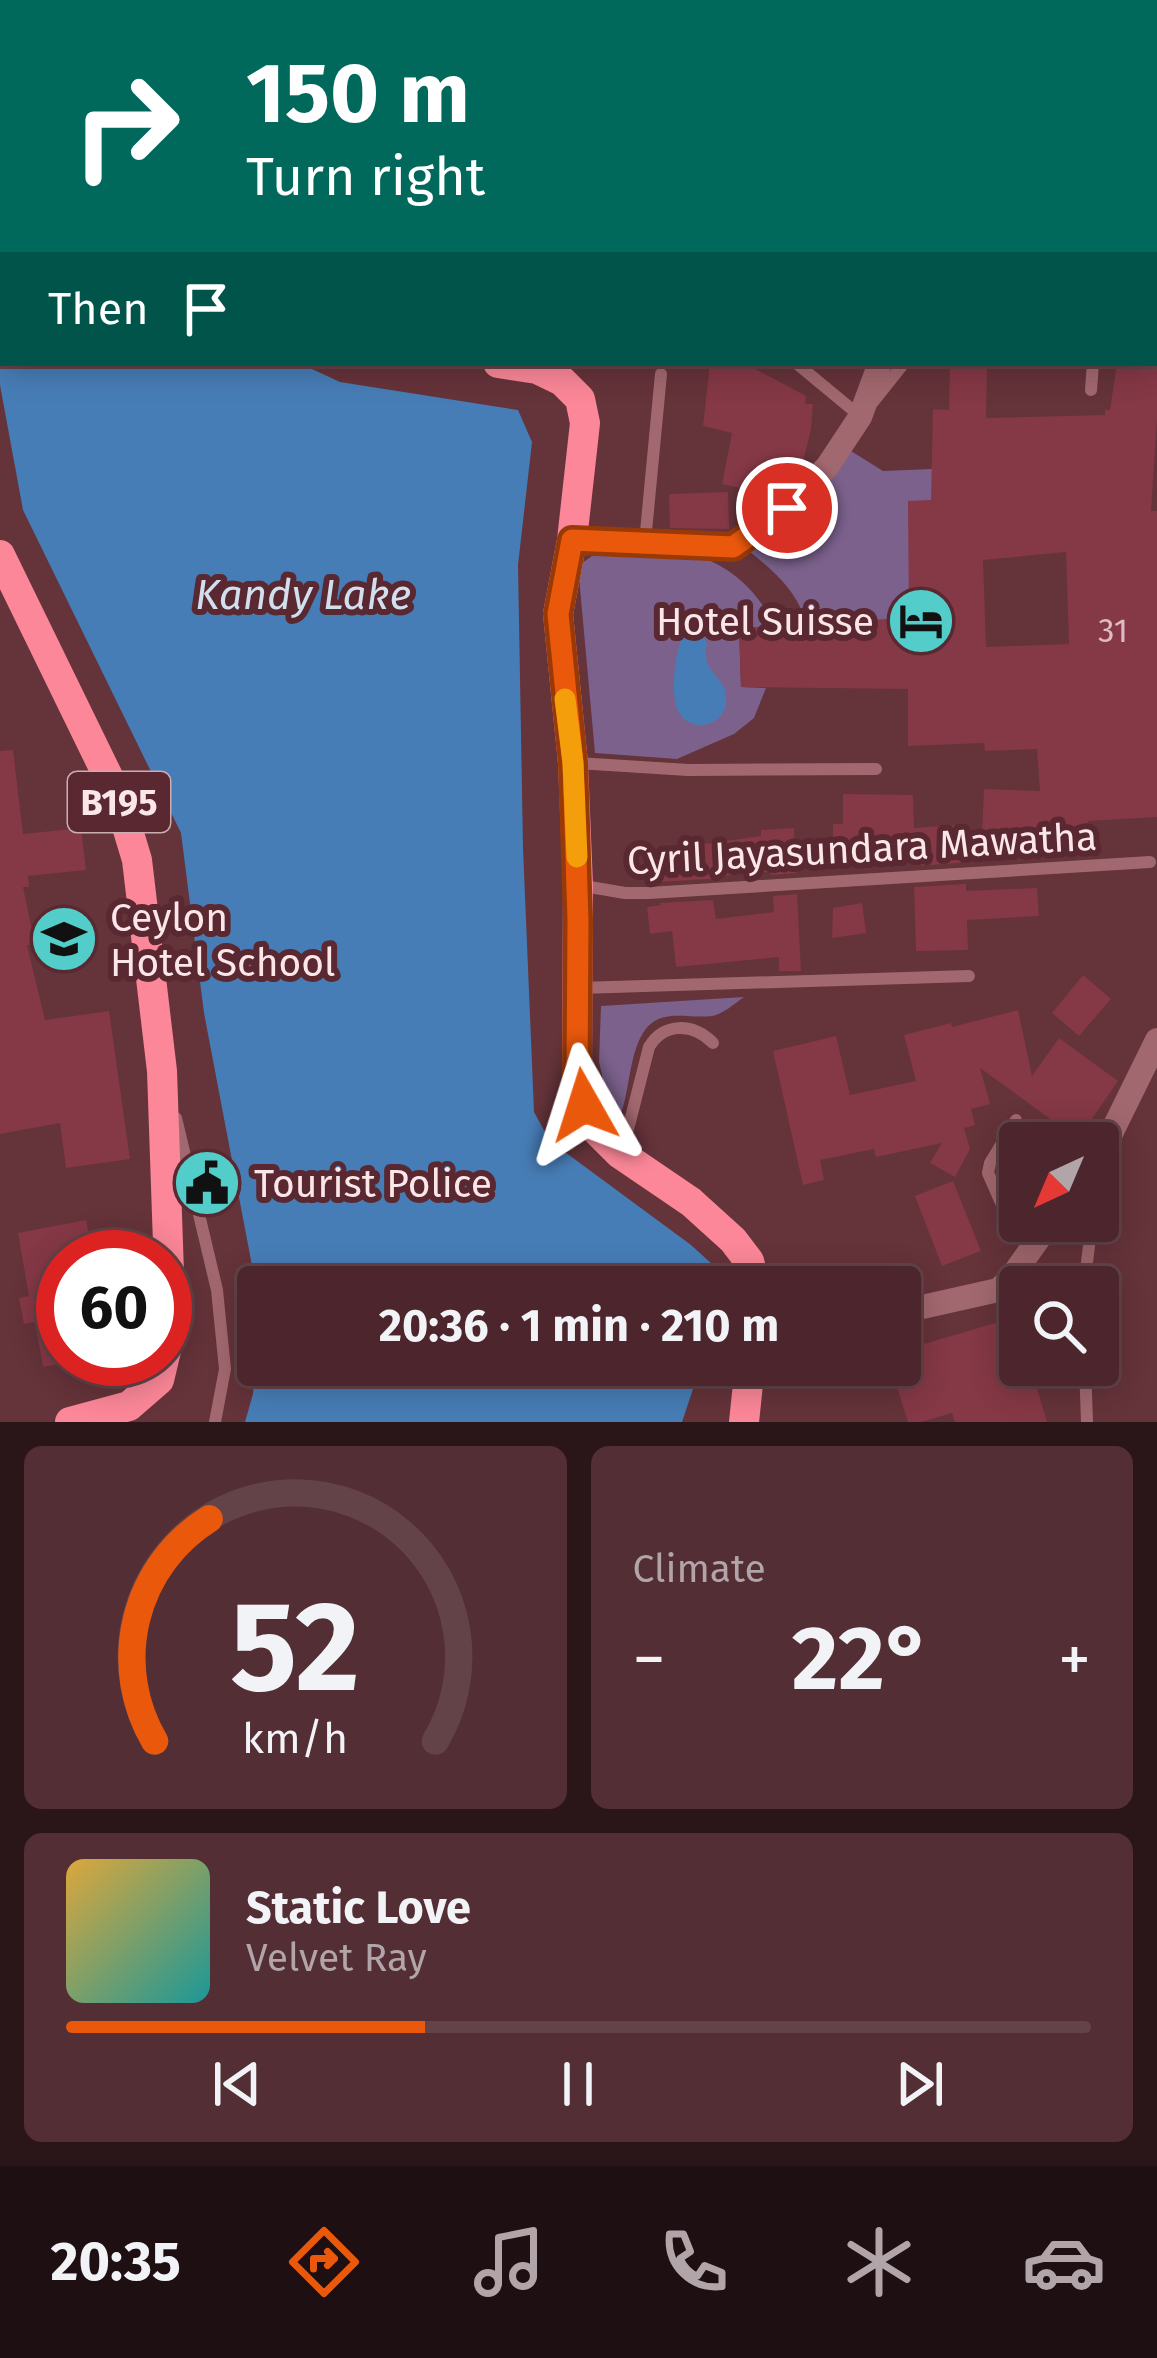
<!DOCTYPE html>
<html lang="en">
<head>
<meta charset="utf-8">
<style>
  body { margin:0; font-family:"Fira Sans",sans-serif; background:#532e34; color:#f1f3f6; height:100vh; display:flex; flex-direction:column; font-size:45px; white-space:nowrap }
  * { box-sizing:border-box; margin:0 }
  p { font-size:39px; color:#b2a5a9 }
  .icon { flex:none; width:66px; height:66px; fill:none; stroke:currentColor; stroke-width:2; stroke-linecap:round; stroke-linejoin:round }
  .map { position:relative; height:1422px; overflow:hidden }
  .panel { display:flex; flex-direction:column; gap:24px; padding:24px; background:#2a1518; flex:1 }
  .panel>* { flex:none }
  .top-card { position:absolute; left:0px; top:0px; width:1158px; height:366px; box-shadow:0 6px 30px #0003,0 0 0 3px #634348; background:#00695c; color:#fff; overflow:hidden }
  .needle { width:78px; rotate:224deg }
  .buttons { position:absolute; left:999px; top:1122px; display:grid; gap:24px }
  .buttons a { display:grid; place-items:center; width:120px; height:120px; border-radius:12px; background:#4c262c; box-shadow:0 6px 30px #0003,0 0 0 3px #634348; font-size:60px }
  .speed { position:absolute; left:36px; top:1230px; display:flex; gap:24px; font-size:60px; font-weight:700; text-align:center }
  .speed>* { display:grid; place-content:center; width:156px; height:156px; border-radius:50%; background:#4c262c; box-shadow:0 6px 30px #0003,0 0 0 3px #634348; line-height:1 }
  .speed .limit { border:18px solid #d22; background:#fff; color:#111 }
  .pin { position:absolute; display:grid; place-items:center; width:102px; height:102px; color:#fff; margin:-51px; border:6px solid #fff; border-radius:50%; box-shadow:0 3px 12px #0007 }
  .me { position:absolute; width:132px; margin:-66px; rotate:354deg; stroke-linejoin:round; filter:drop-shadow(0 0 9px #0008) }
  .turn { display:flex; align-items:center; gap:42px; height:252px; padding:0 48px; font-size:54px }
  .turn .icon { width:156px; height:156px; stroke-width:2.5 }
  .turn b { display:block; font-size:84px; line-height:102px }
  .then { display:flex; align-items:center; height:114px; padding:0 48px; background:#0003; gap:24px; font-size:45px }
  .big { font-size:90px; font-weight:700; line-height:1.1 }
  .panel .tile { flex:1; display:flex; flex-direction:column; justify-content:center; gap:18px; min-width:0; padding:0 42px; border-radius:18px; background:#532e34 }
  .panel .dial { align-items:center; gap:0 }
  .dial svg { height:312px; overflow:visible; fill:none; stroke:#634348; stroke-width:7; stroke-linecap:round; text-anchor:middle }
  .dial text { fill:#f1f3f6; stroke:none }
  .song { display:flex; align-items:center; gap:36px }
  .cover { width:144px; height:144px; border-radius:18px; background:linear-gradient(135deg,hsl(40 70% 55%),hsl(180 70% 35%)) }
  .played { height:12px; border-radius:6px; background:linear-gradient(90deg,#ea580c 35%,#634348 35%) }
  .keys { display:flex; justify-content:space-around; direction:ltr }
  .heat { display:flex; justify-content:space-between; align-items:center; font-size:66px; direction:ltr }
  .panel .tiles { flex:1; display:grid; gap:24px; grid-template-columns:1fr 1fr }
  .tile:last-child { grid-column:span 2 }
  .trip { position:absolute; left:237px; top:1266px; width:684px; height:120px; border-radius:12px; background:#4c262c; box-shadow:0 6px 30px #0003,0 0 0 3px #634348; font-weight:700; line-height:120px; text-align:center }
  .dock { display:flex; height:192px; justify-content:space-around; align-items:center; background:#1e0f12; color:#b2a5a9 }
  .dock .icon { width:84px; height:84px }
  .dock .selected { color:#ea580c }
  .dock b { font-size:54px; color:#f1f3f6 }
  .map>svg:first-child { display:block }
</style>
</head>
<body>
<div class="map">
<svg width="1157" height="1422" viewBox="0 0 1157 1422">
  <rect width="100%" height="100%" fill="#65333a"/>
  <g fill="#7b618c">
    <path d="M851 451 883 471 932 469 984 478 909 618 806 624C798 590 771 569 744 547Z"/>
    <path d="M693 553C735 570 753 587 776 626L739 628 741 687 766 688 754 718 734 734 677 759 595 753 578 566 592 556Z"/>
    <path d="M744 997C734 1004 723 1014 712 1016 686 1019 659 1007 643 1033 627 1059 630 1102 616 1124L612 1120 599 1062 601 1006Z"/>
  </g>
  <g fill="#477db6">
    <polygon points="0,0 354,0 356,3 3,3 3,363 299,363 340,382 518,410 532,442 518,565 523,848 534,1112 550,1141 691,1245 724,1275 724,1287 258,1287 258,1297 204,1013 181,833 23,510 0,385"/>
    <path d="M690 633H701L707 643C699 675 729 675 726 702 724 727 690 734 678 711 670 694 675 654 682 637Z"/>
    <polygon points="258,1330 258,1365 701,1365 682,1422 245,1422 253,1394"/>
  </g>
  <g fill="#853846" fill-rule="evenodd">
    <polygon points="710,363 744,363 806,396 805,404 813,404 811,429 801,470 776,496 722,484 732,433 703,426"/>
    <path d="M950 363H987L986 418 1105 415V410H1110L1117 363H1157V419L1151 511H1157V817L1088 821 1089 839 1042 841V838L982 835 984 789 1040 791 1037 749 985 751 984 743 908 746V689L741 687 739 628 909 618 908 501 931 500 933 409 949 410ZM1066 552 1069 644 986 647 983 560Z"/>
    <polygon points="728,492 729,529 670,528 669,494"/>
    <polygon points="13,750 23,834 81,828 86,870 28,876 29,887 23,887 35,944 27,945 45,1020 109,1011 130,1159 66,1168 60,1123 0,1134 0,751"/>
    <polygon points="843,794 913,795 914,828 957,825 960,863 913,866 913,859 833,858 833,824 843,824"/>
    <polygon points="794,828 796,873 771,875 771,872 762,872 762,869 710,879 657,882 653,851 761,836 761,830"/>
    <polygon points="966,884 966,891 1037,888 1039,916 967,920 968,950 916,951 914,887"/>
    <polygon points="797,894 801,971 779,971 779,957 676,967 672,931 650,934 647,907 661,905 660,903 713,900 716,919 774,912 773,896"/>
    <polygon points="862,903 866,933 832,938 833,908"/>
    <polygon points="1083,975 1111,999 1079,1036 1052,1013"/>
    <polygon points="1018,1010 1032,1076 1059,1038 1118,1081 1078,1139 980,1068 990,1104 971,1109 975,1125 964,1128 970,1149 955,1177 930,1163 942,1143 876,1157 874,1149 820,1160 824,1180 803,1185 773,1051 836,1036 850,1095 916,1081 904,1035 951,1023 952,1027"/>
    <polygon points="953,1181 981,1251 942,1266 915,1196"/>
    <polygon points="86,1220 93,1257 63,1257 63,1363 43,1367 35,1322 24,1324 19,1298 29,1296 18,1233"/>
    <polygon points="1016,1317 1020,1331 1020,1365 1030,1365 1047,1422 955,1422 952,1413 921,1422 908,1422 890,1365 900,1365 900,1351"/>
  </g>
  <g fill="none" stroke-linecap="round" stroke-linejoin="round">
    <g stroke="#a2686f" stroke-width="12">
      <polyline points="782,0 783,3"/>
      <polyline points="1155,4 1157,3"/>
      <polyline points="1155,34 1157,33"/>
      <polyline points="796,363 860,416"/>
      <polyline points="1091,390 1093,363"/>
      <polyline points="873,402 904,363"/>
      <polyline points="645,542 661,374"/>
      <polyline points="577,763 688,770 876,769"/>
      <polyline points="578,885 625,893 649,893 1150,862"/>
      <polyline points="580,988 969,976"/>
      <polyline points="176,1118 217,1290 225,1369 215,1422"/>
      <polyline points="1016,1120 990,1163 988,1173 1013,1230 1032,1246"/>
      <path d="M619 1152 626 1137 649 1047C664 1022 693 1023 713 1043"/>
      <polyline points="1084,1287 1092,1221"/>
      <polyline points="1085,1365 1087,1422"/>
    </g>
    <g stroke="#a2686f" stroke-width="24">
      <polyline points="572,540 733,547 787,508 827,467 860,417 880,363"/>
      <polyline points="1098,1160 1157,1040"/>
      <polyline points="900,1312 998,1290 1010,1279 1051,1221"/>
    </g>
    <g stroke="#fb8798" stroke-width="30">
      <polyline points="406,0 407,3"/>
      <polyline points="498,363 537,369 562,381 580,399 585,423 572,540 558,614 573,763 578,885 577,1077 584,1105 597,1131 619,1153 691,1202 733,1240 749,1261 756,1287"/>
      <polyline points="0,555 118,797 137,860 162,1071 171,1330 165,1355"/>
      <polyline points="70,1422 129,1406 159,1380 164,1359"/>
      <polyline points="744,1422 750,1365"/>
    </g>
  </g>
  <g fill="none" stroke-linecap="round" stroke-linejoin="round">
    <defs>
      <polyline id="route" points="584,1105 577,1077 578,920 573,763 558,614 572,540 733,547 787,508"/>
    </defs>
    <use href="#route" stroke="#983908" stroke-width="30"/>
    <use href="#route" stroke="#ea580c" stroke-width="21"/>
    <polyline stroke="#f59e0b" stroke-width="21" points="565,699 573,763 577,857"/>
  </g>
  <defs>
    <symbol id="hotel-disc" viewBox="-11 -11 22 22"><circle r="9.5" fill="#53cdc9" stroke="#5a2830"/><path d="M-6-4.5h1.5V1H6V5H4.5V3h-9V5H-6ZM-4 0a1.8 1.8 0 1 1 3.6 0ZM.5 0V-2.5h3Q6-2.5 6 0Z" fill="#111"/></symbol>
    <symbol id="university-disc" viewBox="-11 -11 22 22"><circle r="9.5" fill="#53cdc9" stroke="#5a2830"/><path d="M0-5L7-2L0 1L-7-2ZM-4 1L0 2.5L4 1V4Q0 6-4 4Z" fill="#111"/></symbol>
    <symbol id="civic-disc" viewBox="-11 -11 22 22"><circle r="9.5" fill="#53cdc9" stroke="#5a2830"/><path d="M-.6-6.5H3V-4.5H.6V-3L4-1V1h2V6H-6V1h2V-1L-.6-3ZM-1.2 2.5V6h2.4V2.5Z" fill="#111"/></symbol>
  </defs>
  <g fill-rule="evenodd">
    <use href="#hotel-disc" x="883" y="583" width="76" height="76"/>
    <use href="#university-disc" x="26" y="901" width="76" height="76"/>
    <use href="#civic-disc" x="169" y="1145" width="76" height="76"/>
  </g>
  <g text-anchor="middle" stroke-width="12" stroke-linejoin="round" paint-order="stroke">
    <g font-size="33" fill="#debbc0">
      <text x="1113" y="642">31</text>
    </g>
    <rect fill="#5a2830" stroke="#cbaeb2" stroke-width="3" x="68" y="772" width="102" height="60" rx="9"/>
    <g font-size="36" font-weight="bold" fill="#fbe7e9">
      <text x="119" y="815">B195</text>
    </g>
    <g font-size="39" fill="#fbe7e9" stroke="#5a2830" text-anchor="start">
      <text x="874" y="635" text-anchor="end">Hotel Suisse</text>
      <text x="110" y="931">Ceylon<tspan x="110" dy="45">Hotel School</tspan></text>
      <text x="254" y="1197">Tourist Police</text>
    </g>
    <g font-size="39" fill="#fbe7e9" stroke="#5a2830">
      <text transform="translate(862 848) rotate(-3)" y="14">Cyril Jayasundara Mawatha</text>
    </g>
    <g font-size="42" font-style="italic" fill="#d1dfef" stroke="#5a2830">
      <text x="303" y="609">Kandy Lake</text>
    </g>
  </g>
</svg>
<div class="buttons">
<a><svg class="needle" viewBox="-14 -14 28 28"><path d="M0-13l5 13h-10z" fill="#e53935"/><path d="M0 13l5-13h-10z" fill="#b2a5a9"/></svg></a>
<a><svg class="icon" aria-label="search" viewBox="0 0 24 24"><circle cx="10" cy="10" r="6"/><path d="M15 15l6 6"/></svg></a>
</div>
<div class="speed"><div class="limit">60</div></div>
<div class="pin" style="left:787px;top:508px;background:#d93025"><svg class="icon" aria-label="arrive" viewBox="0 0 24 24"><path d="M6 21V4h12l-3 4 3 4H6"/></svg></div>
<svg class="me" style="left:584px;top:1105px" viewBox="-20 -20 40 40"><path d="M0-17L14 15 0 8-14 15z" fill="#ea580c" stroke="#fff" stroke-width="4"/></svg>
<div class="trip">20:36 · 1 min · 210 m</div>
<div class="top-card">
<div class="turn"><svg class="icon" aria-label="right" viewBox="0 0 24 24"><path d="M7 20v-9h11M14 6l5 5-5 5"/></svg><div><b>150 m</b>Turn right</div></div>
<div class="then">Then<svg class="icon" aria-label="arrive" viewBox="0 0 24 24"><path d="M6 21V4h12l-3 4 3 4H6"/></svg></div>
</div>
</div>
<section class="panel">
<div class="tiles">
<div class="tile dial"><svg viewBox="0 0 100 80">
<path d="M14 69A42 42 0 1 1 86 69"/>
<path d="M14 69A42 42 0 0 1 28 12" stroke="#ea580c"/>
<text x="50" y="56" font-size="32" font-weight="700">52</text>
<text x="50" y="72" font-size="11">km/h</text>
</svg></div>
<div class="tile"><p>Climate</p>
<div class="heat"><a>−</a><b class="big">22°</b><a>+</a></div>
</div>
<div class="tile">
<div class="song"><i class="cover"></i><div><b>Static Love</b><p>Velvet Ray</p></div></div>
<div class="played"></div>
<div class="keys"><svg class="icon" aria-label="previous" viewBox="0 0 24 24"><path d="M18 5L8 12l10 7zM5 5v14"/></svg><svg class="icon" aria-label="pause" viewBox="0 0 24 24"><path d="M8 5v14M16 5v14"/></svg><svg class="icon" aria-label="next" viewBox="0 0 24 24"><path d="M6 5l10 7-10 7zM19 5v14"/></svg></div>
</div>
</div>
</section>
<nav class="dock">
<b>20:35</b>
<svg class="icon selected" aria-label="directions" viewBox="0 0 24 24"><path d="M12 3l9 9-9 9-9-9zM9 14v-3h6M13 9l2 2-2 2"/></svg>
<svg class="icon" aria-label="music" viewBox="0 0 24 24"><path d="M9 18V5l10-2v13"/><circle cx="6" cy="18" r="3"/><circle cx="16" cy="16" r="3"/></svg>
<svg class="icon" aria-label="phone" viewBox="0 0 24 24"><path d="M5 4h4l2 5-3 2q2 4 5 5l2-3 5 2v4C11 20 4 13 5 4z"/></svg>
<svg class="icon" aria-label="climate" viewBox="0 0 24 24"><path d="M12 3v18M4 7l16 10M4 17L20 7"/></svg>
<svg class="icon" aria-label="car" viewBox="0 0 24 24"><path d="M5 17H2v-5l4-1 3-4h7l3 4 3 1v5h-3M9 17h6M6 11h13"/><circle cx="7" cy="17" r="2"/><circle cx="17" cy="17" r="2"/></svg>
</nav>
</body>
</html>
